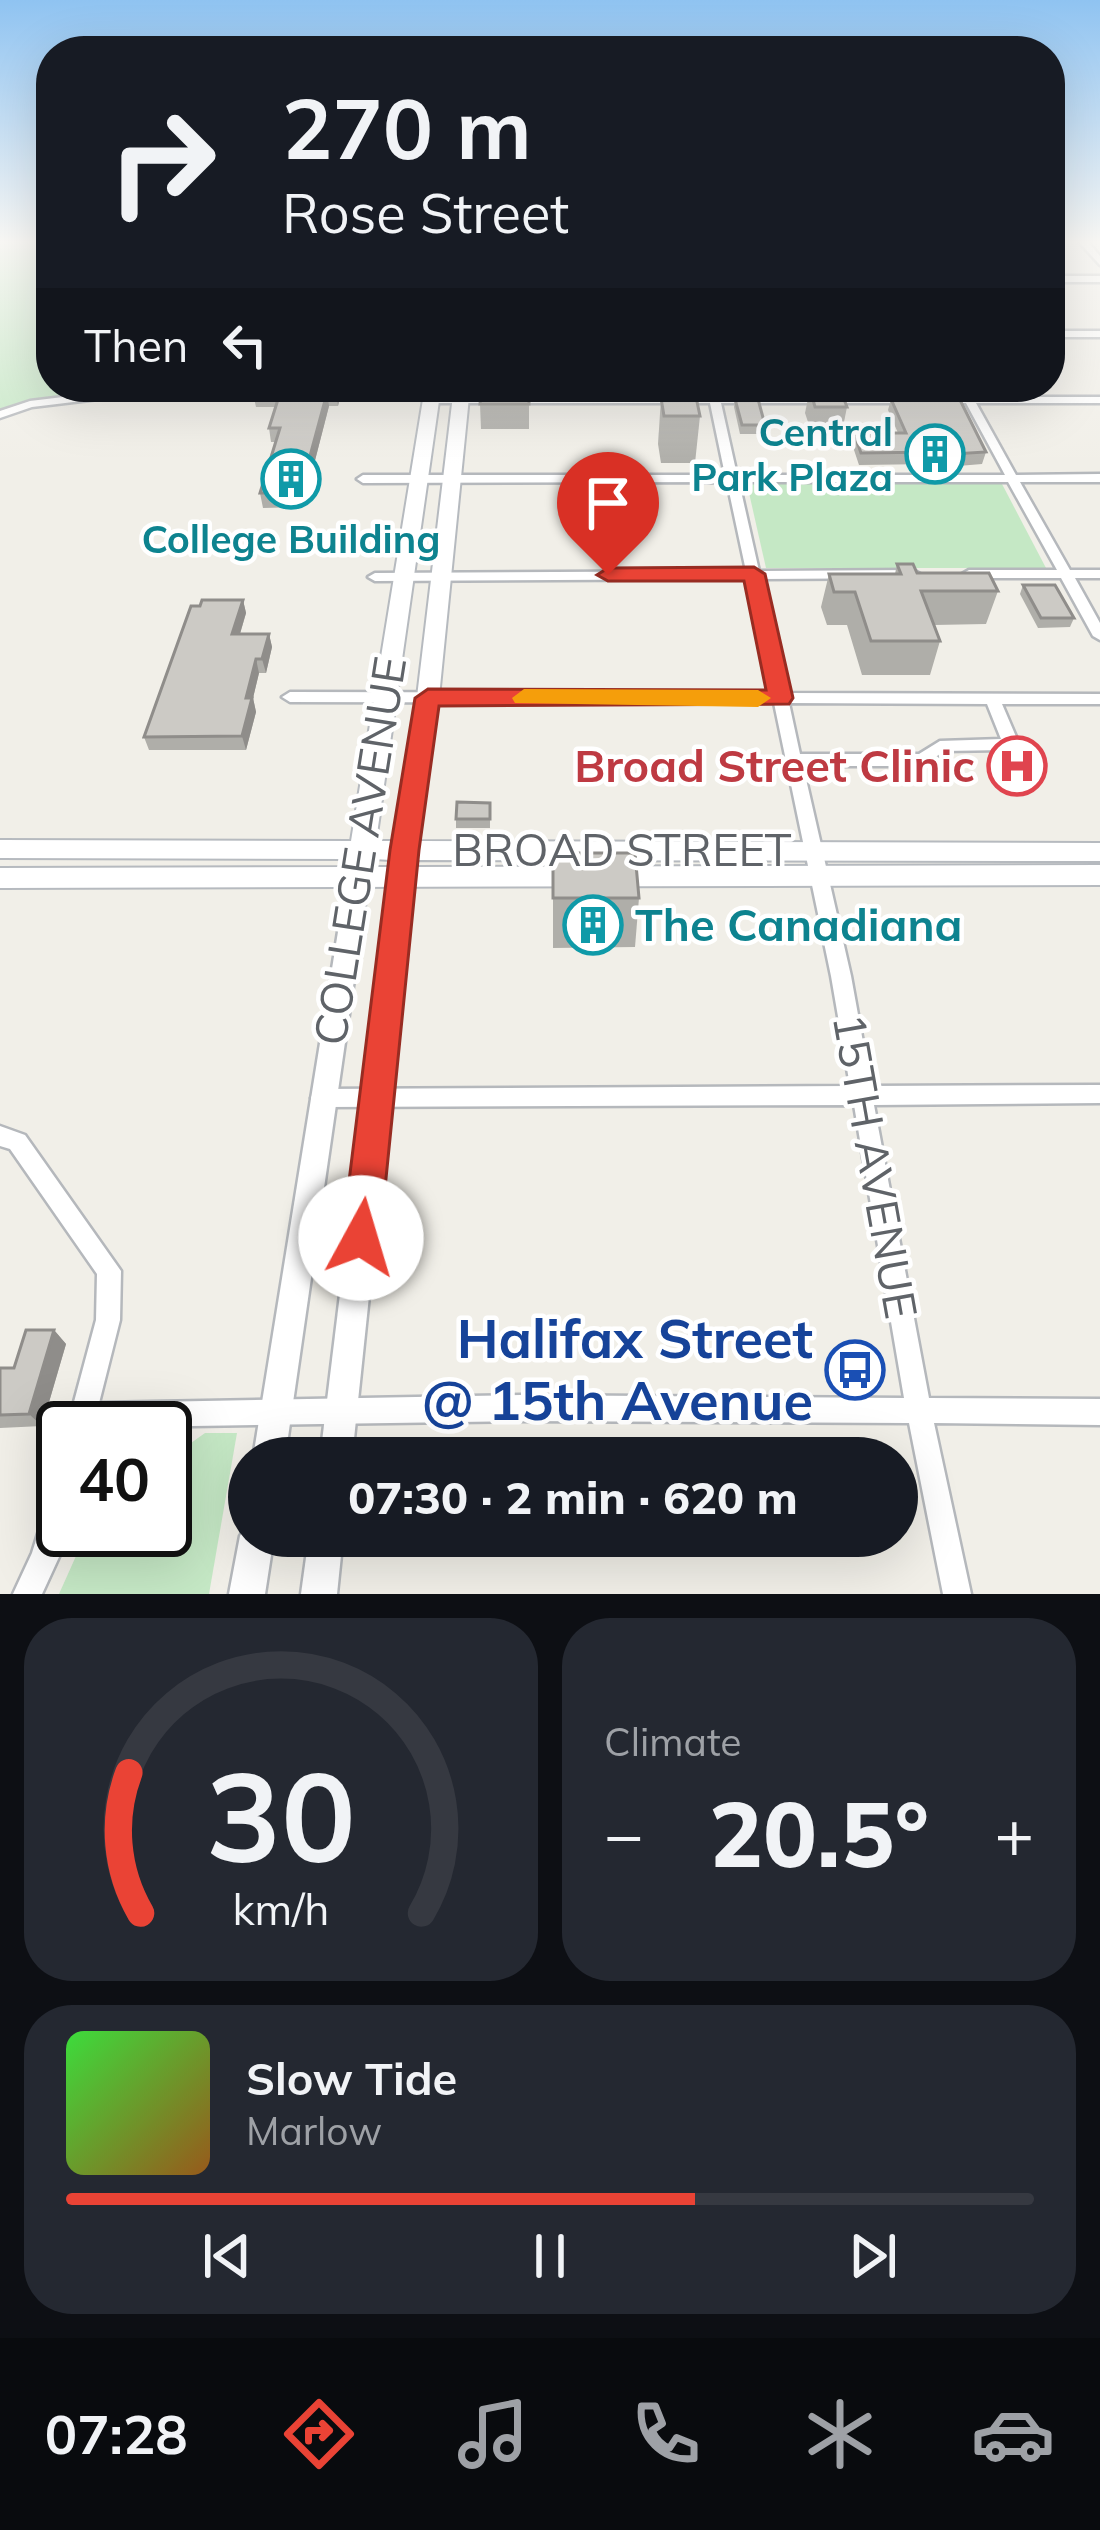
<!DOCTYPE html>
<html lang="en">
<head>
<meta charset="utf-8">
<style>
  body { margin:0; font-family:Mulish,sans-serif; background:#242831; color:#f1f3f6; height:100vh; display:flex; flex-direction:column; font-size:45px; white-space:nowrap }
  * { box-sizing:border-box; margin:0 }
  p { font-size:39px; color:#9ea1a6 }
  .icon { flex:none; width:66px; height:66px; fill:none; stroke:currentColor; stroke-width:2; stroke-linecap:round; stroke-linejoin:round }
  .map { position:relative; height:1594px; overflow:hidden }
  .details { display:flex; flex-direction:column; gap:24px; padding:24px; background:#0d0f14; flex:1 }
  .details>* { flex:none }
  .hud { position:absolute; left:36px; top:36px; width:1029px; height:366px; border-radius:48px; box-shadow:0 12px 48px #0002; background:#171b24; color:#f1f3f6; overflow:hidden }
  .speed { position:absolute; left:36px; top:1401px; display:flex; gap:24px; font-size:60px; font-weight:700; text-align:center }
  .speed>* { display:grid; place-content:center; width:156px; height:156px; border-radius:50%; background:#171b24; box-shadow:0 12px 48px #0002; line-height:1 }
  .speed .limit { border:6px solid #111; border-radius:18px; background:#fff; color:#111 }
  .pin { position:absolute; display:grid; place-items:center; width:102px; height:102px; color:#fff; margin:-123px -51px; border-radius:50% 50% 50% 0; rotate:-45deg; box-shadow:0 0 12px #0007 }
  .pin .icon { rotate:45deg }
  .me { position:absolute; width:132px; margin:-66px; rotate:6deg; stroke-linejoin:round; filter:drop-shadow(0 0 9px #0008) }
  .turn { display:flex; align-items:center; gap:42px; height:252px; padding:0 48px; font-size:54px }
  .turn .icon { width:156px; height:156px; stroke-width:2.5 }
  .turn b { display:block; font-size:84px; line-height:102px }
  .then { display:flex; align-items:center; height:114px; padding:0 48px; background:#0003; gap:24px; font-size:45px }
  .big { font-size:90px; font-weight:800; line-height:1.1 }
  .details .card { flex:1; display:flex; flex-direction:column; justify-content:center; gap:18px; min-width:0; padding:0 42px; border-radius:48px; background:#242831 }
  .details .dial { align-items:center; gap:0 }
  .dial svg { height:312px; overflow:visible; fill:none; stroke:#363941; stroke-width:7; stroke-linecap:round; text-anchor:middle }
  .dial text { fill:#f1f3f6; stroke:none }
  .song { display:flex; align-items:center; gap:36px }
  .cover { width:144px; height:144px; border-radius:18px; background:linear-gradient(135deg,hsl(120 70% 55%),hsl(30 70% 35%)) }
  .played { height:12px; border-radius:6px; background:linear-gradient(90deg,#ea4335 65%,#363941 65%) }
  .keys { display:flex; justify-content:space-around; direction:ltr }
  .heat { display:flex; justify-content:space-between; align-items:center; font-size:66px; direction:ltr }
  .details .tiles { flex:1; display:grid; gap:24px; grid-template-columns:1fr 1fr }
  .card:last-child { grid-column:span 2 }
  .trip { position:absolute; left:228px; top:1437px; width:690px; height:120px; border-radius:60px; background:#171b24; box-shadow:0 12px 48px #0002; font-weight:800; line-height:120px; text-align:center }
  .tab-bar { display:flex; height:192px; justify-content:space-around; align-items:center; background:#090b0e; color:#9ea1a6 }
  .tab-bar .icon { width:84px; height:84px }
  .tab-bar .active { color:#ea4335 }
  .tab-bar b { font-size:54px; color:#f1f3f6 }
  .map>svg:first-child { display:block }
</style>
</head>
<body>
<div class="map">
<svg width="1100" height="1594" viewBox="0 0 1100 1594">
  <rect width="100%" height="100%" fill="#f1efe8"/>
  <g fill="#c5e8c5">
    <path d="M0 242H51V387H154C103 405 50 399 0 418Z"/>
    <polygon points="747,484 1002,484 1046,568 766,568"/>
    <polygon points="205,1433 237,1433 209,1594 59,1594 76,1556 80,1530 165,1530 165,1442 191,1443"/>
  </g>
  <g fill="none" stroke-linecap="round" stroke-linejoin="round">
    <defs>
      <g id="minor">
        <polygon points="1079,242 1088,242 1100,256 1100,265"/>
        <rect x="1050" y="276" width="50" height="6"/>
        <rect x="1050" y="331" width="50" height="6"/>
        <polygon points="146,387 178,387 173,390 32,407 0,418 0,411 30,401"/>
        <path d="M707 387H717L720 397H913L918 400 913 403H721L737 475H1005L966 403H939L934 400 935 398 962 397 957 387H967L973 397H1100V403H976L1016 475 1100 474V482H1020L1070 570H1100V578H1075L1100 623V640L1093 636 1061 578H969L962 574 969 570H1057L1008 482H739L759 571 913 570 920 574 913 578 761 579 787 693 1100 694V704H1002L1017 739 1011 749 1005 750 944 751 923 766H803L851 976 871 1086 1100 1085V1103L874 1105 929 1398 1100 1399V1425L934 1423 971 1594H943L909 1423 521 1421 67 1428 96 1320 97 1274 10 1149 0 1146V1126L25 1135 121 1271 120 1320 99 1403 521 1395 904 1398 854 1105 321 1107 314 1105 311 1098 314 1091 321 1089 850 1086 831 976 774 703 290 702 282 697 290 692 772 693 747 579 375 581 368 577 375 573 746 571 727 482 363 483 357 479 363 475H725L710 403H431L426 400 431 397H709ZM789 703 987 704 1001 739 940 741 919 754H800Z"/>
        <polygon points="63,1478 63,1530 66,1530 59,1557 42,1594 13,1594 32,1553 54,1482"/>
      </g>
      <g id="tertiary">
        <polygon points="358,867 366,870 369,876 285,1458 253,1458 347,876 350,870"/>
        <polygon points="402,868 410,871 413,877 352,1458 320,1458 391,877 394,871"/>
        <polygon points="249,1522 249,1536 274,1536 265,1594 229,1594 240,1536"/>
        <polygon points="309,1536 343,1536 337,1594 301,1594"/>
      </g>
      <path id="secondary" d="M425 387H441L376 841H394L417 697 454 387H470L439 697 419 841 1100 843V861L417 860 416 867 1100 865V885L0 888V868L350 867 348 859 0 858V840L351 841ZM373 859 391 860 390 867H370Z"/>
    </defs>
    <use href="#minor" stroke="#b5b8bc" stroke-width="5"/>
    <use href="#tertiary" stroke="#b5b8bc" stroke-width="5"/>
    <use href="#secondary" stroke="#b6babf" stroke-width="4"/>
    <use href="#minor" fill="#fff" fill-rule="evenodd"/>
    <use href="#tertiary" fill="#fff" fill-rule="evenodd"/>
    <use href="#secondary" fill="#fff" fill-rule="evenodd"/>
  </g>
  <g fill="#afaea9">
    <polygon points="256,387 342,387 338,406 329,406 303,507 263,508 260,493 275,442 271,442 269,428 276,407 256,407 253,394"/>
    <polygon points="529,387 529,429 481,429 480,404"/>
    <polygon points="902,387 948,387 946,391 904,392"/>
    <polygon points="810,389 847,407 842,432 811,431 805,413"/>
    <polygon points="661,398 700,416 695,463 661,463 658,444"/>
    <polygon points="735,399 765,425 764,434 740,434 734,407"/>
    <polygon points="891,399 986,452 982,464 934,468 932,464 859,465 852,444 854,433 898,433 888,410"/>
    <polygon points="897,564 917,573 998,591 986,624 934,625 940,641 930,675 862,675 847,625 827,625 821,607 829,574 895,574"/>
    <polygon points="1023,585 1074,618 1070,627 1038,628 1020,594"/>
    <polygon points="243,600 246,613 240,634 269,634 272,647 266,673 259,673 253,698 256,712 246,750 149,750 144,737"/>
    <polygon points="490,803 490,828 456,828 456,819"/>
    <polygon points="553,853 639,898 635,947 553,948"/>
    <polygon points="54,1330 66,1344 42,1426 0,1428 0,1368 14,1368"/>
  </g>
  <g fill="#8f8d8a">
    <polygon points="337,387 342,387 338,406 336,393"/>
    <polygon points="731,387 763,387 762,389 731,392"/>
    <polygon points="327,393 329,406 303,507 300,493"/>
    <polygon points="243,600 246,613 236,647 232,634"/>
    <polygon points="269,634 272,647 266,673 262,659"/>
    <polygon points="256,659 259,673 253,698 256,712 246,750 242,736 246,698"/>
    <polygon points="54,1330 66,1344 42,1426 29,1414"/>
  </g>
  <g fill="#cccac5" stroke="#8f8d8a" stroke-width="3">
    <polygon points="256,387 337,387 336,393 327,393 300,493 260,493 280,428 269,428 280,393 253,394"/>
    <polygon points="482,387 529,387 529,404 480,404"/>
    <polygon points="810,389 840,389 847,407 815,407"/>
    <polygon points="958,396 986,452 937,455 935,452 861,453 854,433 906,433 891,399"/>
    <polygon points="696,397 700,416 664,416 661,398"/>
    <polygon points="735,399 758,399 765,425 742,425"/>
    <polygon points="897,564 913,564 917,573 989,573 998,591 921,591 940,641 871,641 855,592 834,592 829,574 901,574"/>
    <polygon points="1023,585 1055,585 1074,618 1041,618"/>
    <polygon points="202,600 243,600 232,634 269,634 262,659 256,659 246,698 252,698 242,736 144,737 191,606 200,606"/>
    <polygon points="457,802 490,803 490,819 456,819"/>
    <polygon points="553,853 635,853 639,898 553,898"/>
    <polygon points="26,1330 54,1330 29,1414 0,1415 0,1368 14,1368"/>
  </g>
  <linearGradient id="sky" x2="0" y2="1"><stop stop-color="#8fc3f1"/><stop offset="0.52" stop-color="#f9f8f5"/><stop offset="1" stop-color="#f9f8f5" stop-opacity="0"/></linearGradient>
  <rect width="1100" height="465" fill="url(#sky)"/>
  <polygon fill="#ea4335" stroke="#982c22" stroke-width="3" points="754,567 765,574 793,698 789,704 439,706 419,850 380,1238 374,1251 361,1257 348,1251 342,1238 390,850 415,698 428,689 766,690 744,581 608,581 597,575 608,568"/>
  <polygon fill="#f59e0b" points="524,689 758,690 771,698 758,707 515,703 512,698"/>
  <defs>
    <symbol id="building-ring" viewBox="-11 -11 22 22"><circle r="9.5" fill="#fff" stroke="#0f9aa8" stroke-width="1.5"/><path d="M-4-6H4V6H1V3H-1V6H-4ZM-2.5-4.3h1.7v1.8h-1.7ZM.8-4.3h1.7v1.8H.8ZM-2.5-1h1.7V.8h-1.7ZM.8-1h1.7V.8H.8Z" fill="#0f9aa8"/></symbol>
    <symbol id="hospital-ring" viewBox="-11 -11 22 22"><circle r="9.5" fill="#fff" stroke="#e0444e" stroke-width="1.5"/><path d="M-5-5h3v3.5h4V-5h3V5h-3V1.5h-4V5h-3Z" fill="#e0444e"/></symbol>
    <symbol id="bus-ring" viewBox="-11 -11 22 22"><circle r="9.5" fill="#fff" stroke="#1a4fb4" stroke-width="1.5"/><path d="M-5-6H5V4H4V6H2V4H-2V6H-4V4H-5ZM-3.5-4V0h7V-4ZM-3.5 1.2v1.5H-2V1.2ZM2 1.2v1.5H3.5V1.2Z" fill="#1a4fb4"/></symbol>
  </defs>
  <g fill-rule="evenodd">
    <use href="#building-ring" x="902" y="421" width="66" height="66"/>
    <use href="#building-ring" x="258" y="446" width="66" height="66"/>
    <use href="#hospital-ring" x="984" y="733" width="66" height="66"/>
    <use href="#building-ring" x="560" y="892" width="66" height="66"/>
    <use href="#bus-ring" x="822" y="1337" width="66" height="66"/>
  </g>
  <g text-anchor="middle" stroke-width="9" stroke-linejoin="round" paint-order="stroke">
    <g font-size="39" font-weight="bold" fill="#0d838f" stroke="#fff" text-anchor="end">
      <text x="893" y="446">Central<tspan x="893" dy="45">Park Plaza</tspan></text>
      <text x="291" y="553" text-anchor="middle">College Building</text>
    </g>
    <g font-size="45" font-weight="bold" fill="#be3a42" stroke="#fff" text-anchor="end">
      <text x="975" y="782">Broad Street Clinic</text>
    </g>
    <g font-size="45" fill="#5f6368" stroke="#fff">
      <text x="622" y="866">BROAD STREET</text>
      <text transform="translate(360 851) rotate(-81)" y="16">COLLEGE AVENUE</text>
      <text transform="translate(875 1166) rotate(80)" y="16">15TH AVENUE</text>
    </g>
    <g font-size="45" font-weight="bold" fill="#0d838f" stroke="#fff" text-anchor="start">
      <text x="635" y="941">The Canadiana</text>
    </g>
    <g font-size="54" font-weight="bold" fill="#164399" stroke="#fff" text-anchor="end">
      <text x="813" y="1358">Halifax Street<tspan x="813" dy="62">@ 15th Avenue</tspan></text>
    </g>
  </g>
</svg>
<div class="speed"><div class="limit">40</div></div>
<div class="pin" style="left:608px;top:575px;background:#d93025"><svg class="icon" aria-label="arrive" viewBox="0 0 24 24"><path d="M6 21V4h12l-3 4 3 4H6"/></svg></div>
<svg class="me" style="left:361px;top:1238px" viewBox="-20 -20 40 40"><circle r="19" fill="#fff"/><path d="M0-13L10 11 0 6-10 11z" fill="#ea4335"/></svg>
<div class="trip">07:30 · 2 min · 620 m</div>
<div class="hud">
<div class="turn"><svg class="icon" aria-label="right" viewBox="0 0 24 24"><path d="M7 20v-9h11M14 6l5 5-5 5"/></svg><div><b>270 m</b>Rose Street</div></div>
<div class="then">Then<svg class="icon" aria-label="left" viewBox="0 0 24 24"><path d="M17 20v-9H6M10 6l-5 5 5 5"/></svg></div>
</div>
</div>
<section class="details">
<div class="tiles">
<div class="card dial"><svg viewBox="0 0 100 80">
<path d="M14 69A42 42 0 1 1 86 69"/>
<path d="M14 69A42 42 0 0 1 11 33" stroke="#ea4335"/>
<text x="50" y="56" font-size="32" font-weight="700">30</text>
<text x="50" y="72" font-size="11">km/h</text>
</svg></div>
<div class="card"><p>Climate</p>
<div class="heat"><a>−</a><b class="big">20.5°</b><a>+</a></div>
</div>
<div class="card">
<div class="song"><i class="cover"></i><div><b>Slow Tide</b><p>Marlow</p></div></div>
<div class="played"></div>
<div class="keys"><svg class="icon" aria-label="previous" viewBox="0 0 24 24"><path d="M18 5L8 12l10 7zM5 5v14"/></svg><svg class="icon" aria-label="pause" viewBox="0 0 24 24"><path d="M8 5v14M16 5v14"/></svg><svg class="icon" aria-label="next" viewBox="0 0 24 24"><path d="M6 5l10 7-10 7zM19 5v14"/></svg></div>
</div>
</div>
</section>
<nav class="tab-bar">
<b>07:28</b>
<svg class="icon active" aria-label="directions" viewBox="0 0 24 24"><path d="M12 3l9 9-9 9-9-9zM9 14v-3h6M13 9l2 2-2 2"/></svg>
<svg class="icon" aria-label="music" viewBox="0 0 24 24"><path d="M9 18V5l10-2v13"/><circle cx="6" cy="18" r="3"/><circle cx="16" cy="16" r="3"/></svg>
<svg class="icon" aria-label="phone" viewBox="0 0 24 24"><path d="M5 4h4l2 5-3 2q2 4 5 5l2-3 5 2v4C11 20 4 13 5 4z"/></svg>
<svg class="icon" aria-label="climate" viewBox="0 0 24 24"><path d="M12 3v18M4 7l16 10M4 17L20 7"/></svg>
<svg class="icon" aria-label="car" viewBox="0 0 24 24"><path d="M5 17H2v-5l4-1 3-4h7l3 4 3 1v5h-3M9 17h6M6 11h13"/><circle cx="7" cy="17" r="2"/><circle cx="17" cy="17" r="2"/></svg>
</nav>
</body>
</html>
